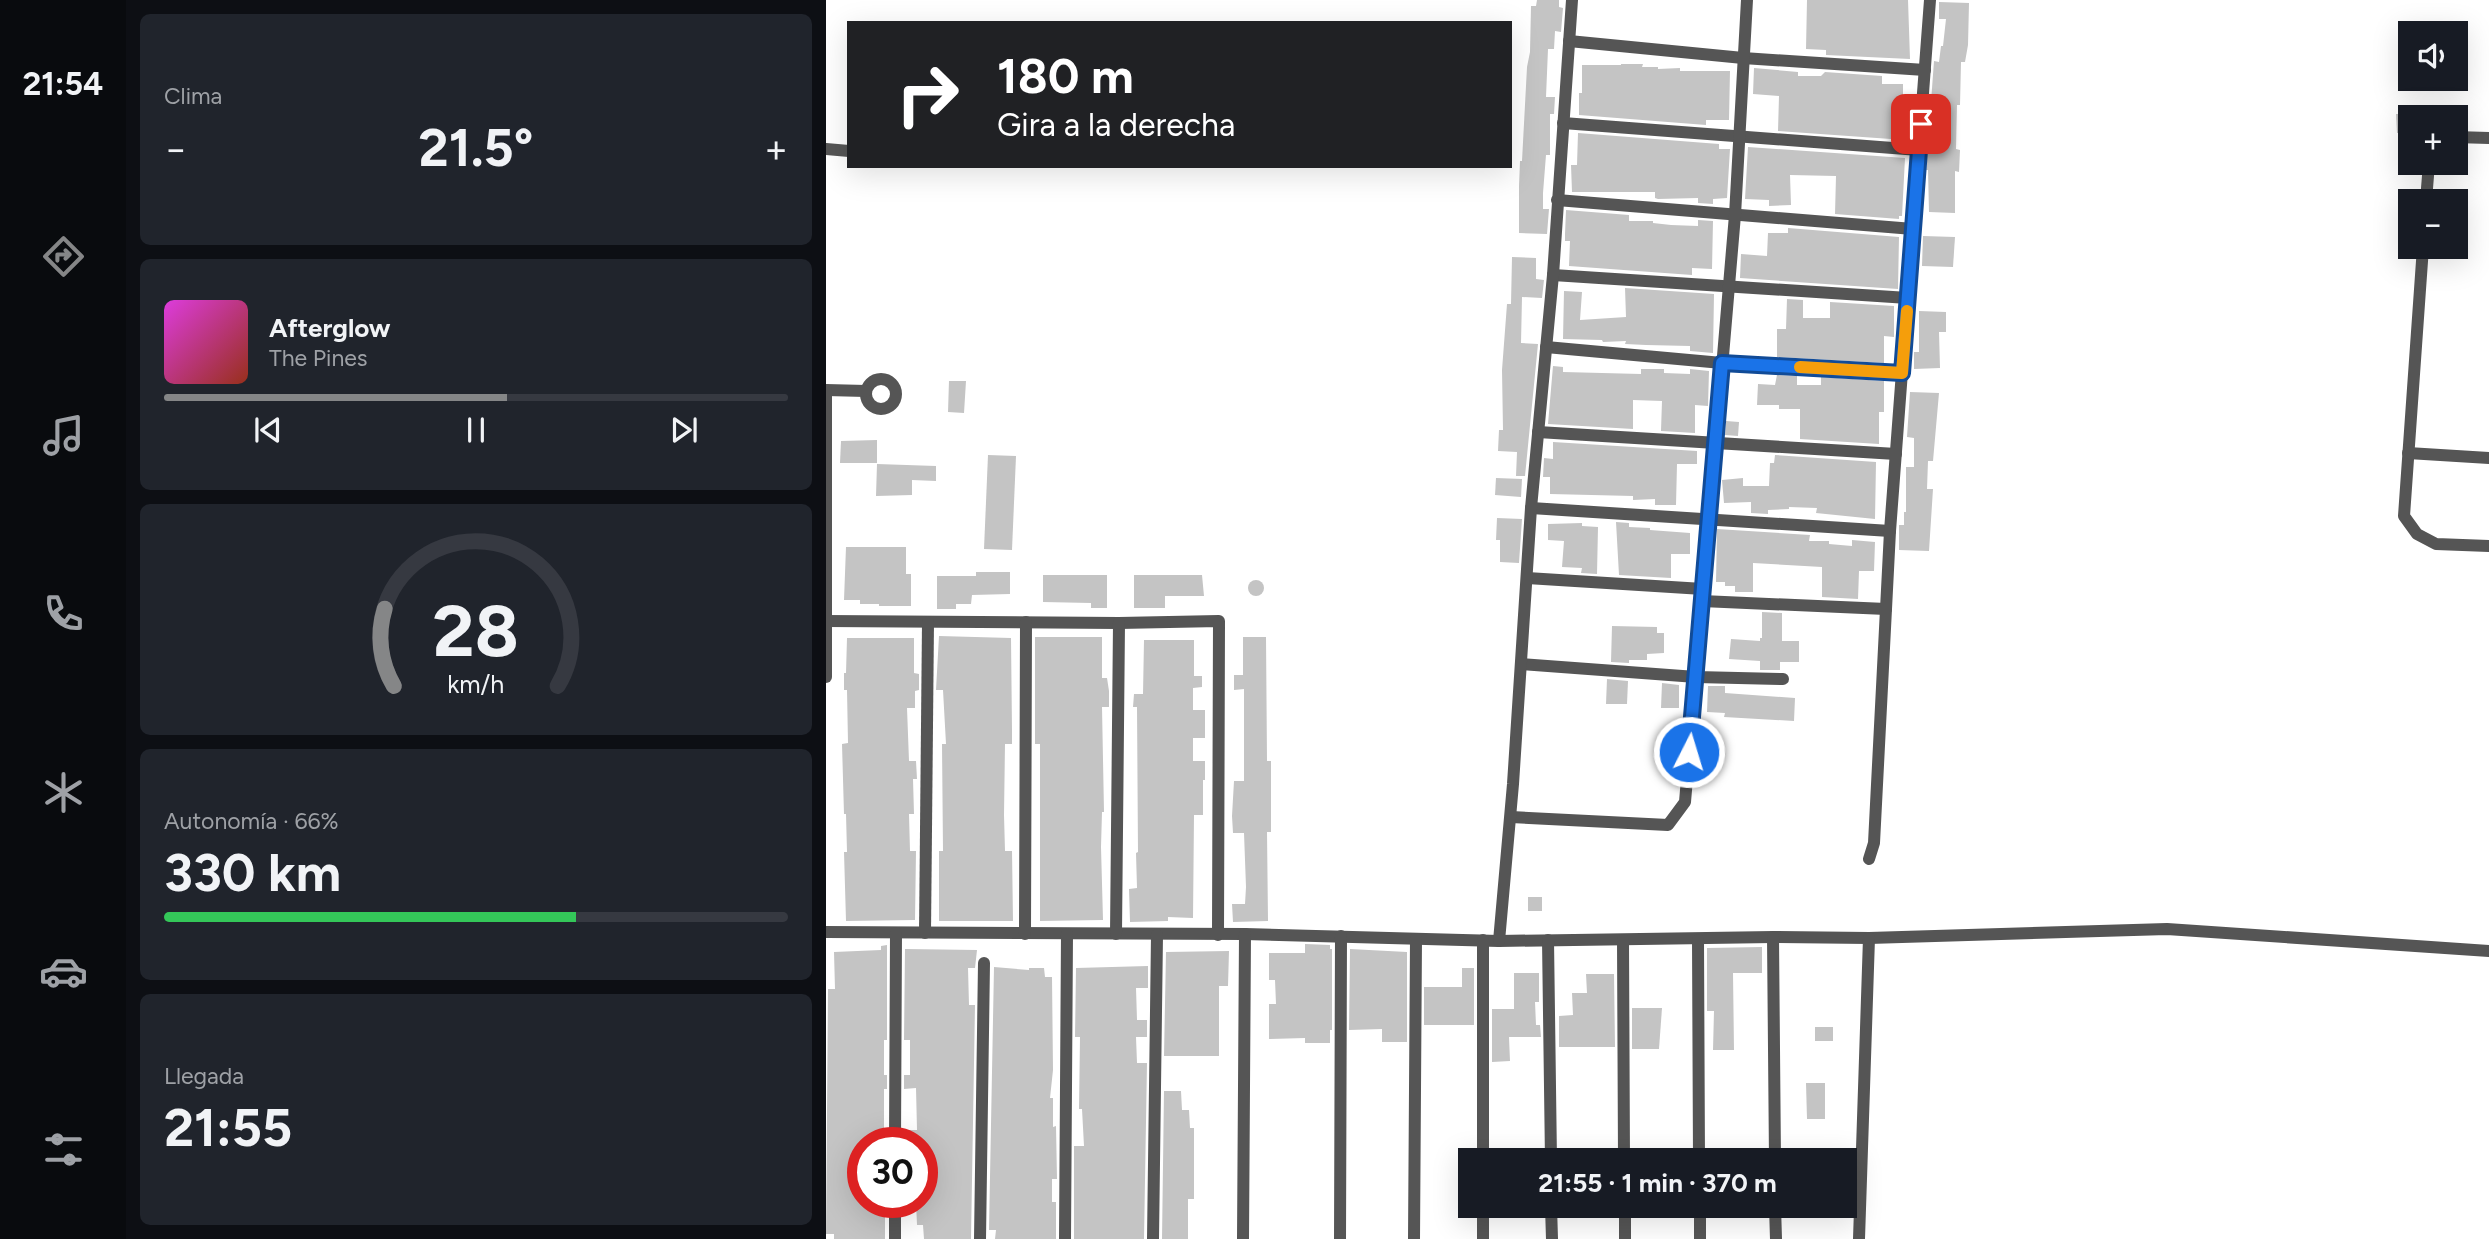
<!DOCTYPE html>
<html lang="es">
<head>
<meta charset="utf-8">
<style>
  body { margin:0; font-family:Figtree,sans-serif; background:#20242c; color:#f1f3f6; height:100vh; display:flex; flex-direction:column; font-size:26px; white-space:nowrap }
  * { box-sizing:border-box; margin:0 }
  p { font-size:23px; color:#9ea1a6 }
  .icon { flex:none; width:38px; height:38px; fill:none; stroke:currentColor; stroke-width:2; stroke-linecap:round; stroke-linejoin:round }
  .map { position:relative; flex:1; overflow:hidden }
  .side { display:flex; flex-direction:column; gap:14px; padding:14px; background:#0d0f14; width:700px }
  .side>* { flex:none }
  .banner { position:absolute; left:21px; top:21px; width:665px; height:147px; border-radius:0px; box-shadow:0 7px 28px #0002; background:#202124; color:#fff; overflow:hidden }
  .controls { position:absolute; left:1572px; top:21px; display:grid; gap:14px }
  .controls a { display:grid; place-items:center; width:70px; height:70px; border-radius:0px; background:#171b24; box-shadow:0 7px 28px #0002; font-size:35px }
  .speed { position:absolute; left:21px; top:1127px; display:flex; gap:14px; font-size:35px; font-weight:700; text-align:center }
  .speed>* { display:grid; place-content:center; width:91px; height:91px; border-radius:50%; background:#171b24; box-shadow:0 7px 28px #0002; line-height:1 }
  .speed .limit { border:10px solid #d22; background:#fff; color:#111 }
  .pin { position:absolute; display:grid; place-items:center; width:60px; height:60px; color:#fff; margin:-30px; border-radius:14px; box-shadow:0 4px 10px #0006 }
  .me { position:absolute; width:77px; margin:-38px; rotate:5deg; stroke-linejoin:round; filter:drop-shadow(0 0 5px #0008) }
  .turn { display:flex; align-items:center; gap:24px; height:147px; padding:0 35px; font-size:32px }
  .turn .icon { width:91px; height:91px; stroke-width:2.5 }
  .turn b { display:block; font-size:49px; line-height:60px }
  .big { font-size:52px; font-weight:700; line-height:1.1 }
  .side .widget { flex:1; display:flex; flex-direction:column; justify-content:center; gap:10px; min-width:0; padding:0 24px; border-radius:10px; background:#20242c }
  .side .dial { align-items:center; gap:0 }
  .dial svg { height:182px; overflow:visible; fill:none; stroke:#363941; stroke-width:7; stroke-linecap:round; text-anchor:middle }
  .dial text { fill:#f1f3f6; stroke:none }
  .song { display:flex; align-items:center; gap:21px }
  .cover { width:84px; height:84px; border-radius:10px; background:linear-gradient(135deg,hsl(300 70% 55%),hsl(10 70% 35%)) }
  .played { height:7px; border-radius:4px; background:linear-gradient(90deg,#858687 55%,#363941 55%) }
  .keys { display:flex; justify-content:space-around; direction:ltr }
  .heat { display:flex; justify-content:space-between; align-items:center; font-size:38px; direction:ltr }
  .charge { height:10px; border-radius:5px; background:linear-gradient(90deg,#34c759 66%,#363941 0) }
  .trip { position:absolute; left:632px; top:1148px; width:399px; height:70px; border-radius:0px; background:#171b24; box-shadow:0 7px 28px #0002; font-weight:700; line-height:70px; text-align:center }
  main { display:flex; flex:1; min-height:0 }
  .tab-bar { display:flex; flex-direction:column; width:126px; justify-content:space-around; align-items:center; background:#090b0e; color:#9ea1a6 }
  .tab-bar .icon { width:49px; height:49px }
  .tab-bar .active { color:#858687 }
  .tab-bar b { font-size:32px; color:#f1f3f6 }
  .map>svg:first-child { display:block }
</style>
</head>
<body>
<main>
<nav class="tab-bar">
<b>21:54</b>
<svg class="icon active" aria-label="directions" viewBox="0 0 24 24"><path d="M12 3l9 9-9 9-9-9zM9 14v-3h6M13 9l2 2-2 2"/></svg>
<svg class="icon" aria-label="music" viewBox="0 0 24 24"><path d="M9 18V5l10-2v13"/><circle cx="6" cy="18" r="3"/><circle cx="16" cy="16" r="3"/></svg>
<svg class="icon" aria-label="phone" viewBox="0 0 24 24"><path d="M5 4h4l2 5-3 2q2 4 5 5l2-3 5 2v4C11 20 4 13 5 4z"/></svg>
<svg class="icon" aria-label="climate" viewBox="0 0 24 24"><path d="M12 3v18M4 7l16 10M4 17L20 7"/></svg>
<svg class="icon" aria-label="car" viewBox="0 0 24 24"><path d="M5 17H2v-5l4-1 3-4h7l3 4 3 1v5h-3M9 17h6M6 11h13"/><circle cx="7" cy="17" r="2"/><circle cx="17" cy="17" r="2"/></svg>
<svg class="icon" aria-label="filters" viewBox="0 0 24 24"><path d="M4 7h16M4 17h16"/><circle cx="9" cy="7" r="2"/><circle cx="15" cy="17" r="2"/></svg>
</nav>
<section class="side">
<div class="widget"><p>Clima</p>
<div class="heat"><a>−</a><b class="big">21.5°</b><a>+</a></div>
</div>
<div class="widget">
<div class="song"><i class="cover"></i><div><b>Afterglow</b><p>The Pines</p></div></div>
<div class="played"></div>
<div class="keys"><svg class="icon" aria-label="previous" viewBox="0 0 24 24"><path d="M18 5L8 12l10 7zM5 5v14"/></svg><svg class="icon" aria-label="pause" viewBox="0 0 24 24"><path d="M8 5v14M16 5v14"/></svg><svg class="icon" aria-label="next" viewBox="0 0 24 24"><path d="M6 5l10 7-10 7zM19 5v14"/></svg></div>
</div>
<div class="widget dial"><svg viewBox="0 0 100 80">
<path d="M14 69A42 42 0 1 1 86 69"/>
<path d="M14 69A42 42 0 0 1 10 35" stroke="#858687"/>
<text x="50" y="56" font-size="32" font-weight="700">28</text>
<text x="50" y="72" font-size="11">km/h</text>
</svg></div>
<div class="widget"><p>Autonomía · 66%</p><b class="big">330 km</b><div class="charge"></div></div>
<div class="widget"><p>Llegada</p><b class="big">21:55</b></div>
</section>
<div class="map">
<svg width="1663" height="1239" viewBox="0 0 1663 1239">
  <rect width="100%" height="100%" fill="#fff"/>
  <g fill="#c4c4c4">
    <polygon points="711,0 733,0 733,7 737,8 735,32 729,31 728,49 722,49 720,97 729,97 728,114 724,114 724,155 720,155 717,193 717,209 723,209 721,234 693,233 693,186 694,161 696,161 701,67 704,52 705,6 710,6"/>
    <polygon points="981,0 1082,0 1084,59 1000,55 1000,50 980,49"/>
    <polygon points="1113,2 1143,3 1142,45 1139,62 1135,62 1134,105 1131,105 1130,149 1134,150 1133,172 1129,171 1129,213 1103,212 1102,170 1100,170 1108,61 1113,62 1115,46 1117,46 1120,19 1113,19"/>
    <polygon points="795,64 817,64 816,67 832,67 832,69 854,68 854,71 904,71 903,120 880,120 880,125 753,115 753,93 756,93 756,65 795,65"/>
    <polygon points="928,68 972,72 972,76 995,76 999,72 1056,76 1056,84 1077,84 1077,112 1087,112 1085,137 1079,137 1079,140 952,131 953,96 927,94"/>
    <polygon points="1570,114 1584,114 1584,133 1571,133"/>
    <polygon points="752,133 880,143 893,144 893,149 904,149 901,198 887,199 887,204 872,203 872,198 832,199 829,198 829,192 746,192 745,165 751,165"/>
    <polygon points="922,147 1079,158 1076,216 1073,216 1073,219 1009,214 1010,176 964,175 965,205 943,206 943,200 919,199"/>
    <polygon points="740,210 803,215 803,221 827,221 827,223 845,225 872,226 872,220 887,221 886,269 866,268 866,275 743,266 744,241 739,241 739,234"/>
    <polygon points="962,228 1073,237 1072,289 914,278 915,254 941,256 942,233 962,233"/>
    <polygon points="1097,236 1129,237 1127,267 1096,266"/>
    <polygon points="686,257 710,258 710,279 718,280 716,298 696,297 695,343 712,344 699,476 690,476 691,452 672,451 673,430 677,430 676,370 681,304 685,304"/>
    <polygon points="799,288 888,294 887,353 864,351 864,346 820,345 799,344 800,341 777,342 776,340 737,339 738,291 756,292 754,320 800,317"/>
    <polygon points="961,299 977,300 977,318 1004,318 1004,302 1068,306 1068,337 1058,336 1058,363 951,357 951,329 960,329"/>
    <polygon points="1093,311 1120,312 1120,332 1113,332 1114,368 1088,369 1088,352 1093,352"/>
    <polygon points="727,366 737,367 737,372 815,374 815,369 838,369 838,373 864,374 864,369 883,371 882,406 869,405 869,433 835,431 836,401 807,400 807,429 722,424"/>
    <polygon points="951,375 971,376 971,385 995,385 995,377 1058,381 1058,412 1053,412 1053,444 974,439 974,409 953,409 953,405 931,405 932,384 949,385"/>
    <polygon points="123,381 140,381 138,413 122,412"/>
    <polygon points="1084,392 1113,393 1107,461 1102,461 1101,489 1107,489 1103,551 1073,550 1073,525 1078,525 1078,512 1080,512 1080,467 1088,467 1088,438 1081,437"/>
    <polygon points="900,421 913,422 912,436 899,435"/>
    <polygon points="51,440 51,463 14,463 15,441"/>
    <polygon points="727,442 871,451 871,464 851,464 850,505 829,505 829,499 807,500 807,496 724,494 724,477 717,477 718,458 727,459"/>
    <polygon points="162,455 190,456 186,550 158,549"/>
    <polygon points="949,455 1050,462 1049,519 990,513 991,508 963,507 963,509 942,510 942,514 925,513 925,502 898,503 896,480 917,478 917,486 943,486 944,463 948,463"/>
    <polygon points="51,464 110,466 110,481 86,480 86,495 50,496"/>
    <polygon points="670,478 696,479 695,497 669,495"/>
    <polygon points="671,518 696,519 693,563 674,562 674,540 670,540"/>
    <polygon points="790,522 803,523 803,527 824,528 824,530 864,533 864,554 845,554 845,578 793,575"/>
    <polygon points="756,523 756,526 772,527 771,574 755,573 756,568 736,567 738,541 722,540 722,524"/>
    <polygon points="891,529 984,535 983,541 1003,541 1003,544 1026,546 1026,540 1049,542 1048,571 1033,571 1032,599 996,597 996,567 927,563 927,592 909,592 909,586 899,586 899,582 890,582"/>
    <polygon points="20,547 80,547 80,574 85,574 85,606 53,606 53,604 34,604 34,600 18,600"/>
    <polygon points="150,572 184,572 184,594 146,595 145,604 130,604 130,609 111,609 111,576 150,576"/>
    <polygon points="217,575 281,575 281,608 265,608 265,603 217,602"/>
    <polygon points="308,575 376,575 378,596 339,596 339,608 308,608"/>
    <circle cx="430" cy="588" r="8"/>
    <polygon points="936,612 956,613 956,641 973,641 973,662 954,662 954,670 934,670 934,661 903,659 905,639 934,641 934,638 936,638"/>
    <polygon points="786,626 831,627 831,633 838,633 838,653 821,654 821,660 803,660 803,663 785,662"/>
    <polygon points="113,636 185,638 186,731 186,744 179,744 178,815 179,851 186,851 187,921 113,921 113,851 117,851 116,744 120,744 117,690 110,690"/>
    <polygon points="209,637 276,637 276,678 281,678 283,691 283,707 276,707 278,812 276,812 275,847 277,920 214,921 214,744 209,744"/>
    <polygon points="417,637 440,637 441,761 445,761 445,832 441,832 442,921 407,922 406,904 419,904 420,887 418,833 407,833 406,816 408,781 418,781 418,689 408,690 408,675 417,675"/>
    <polygon points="21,638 88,638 88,673 93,674 93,690 89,691 89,708 81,708 83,761 90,761 91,779 87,779 88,814 83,814 84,851 90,851 89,920 20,921 18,852 21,852 20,814 18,814 16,744 22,743 21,690 18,690 18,673 20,673"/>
    <polygon points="318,640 368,640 368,676 376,676 376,687 367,688 367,710 379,710 379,738 367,738 367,761 379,761 379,780 377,780 377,815 368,815 367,918 342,917 342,921 304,922 303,889 311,888 310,853 312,852 311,707 307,707 308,694 317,694"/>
    <polygon points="781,679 802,681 801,704 780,704"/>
    <polygon points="836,683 853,685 853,708 835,708"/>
    <polygon points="882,686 899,686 899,693 969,698 968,721 898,717 899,713 881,712"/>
    <rect x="702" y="897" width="14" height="14"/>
    <polygon points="479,944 504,945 504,949 506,949 506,1030 504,1030 504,1043 479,1043 479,1038 443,1039 443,1004 450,1004 449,980 443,980 443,953 479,953"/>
    <polygon points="61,945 61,1040 58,1040 58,1075 61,1075 61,1089 58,1089 58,1143 37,1143 37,1202 59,1202 59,1239 8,1239 8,1234 0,1234 2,989 9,989 8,952 55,950 55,946"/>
    <polygon points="936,947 936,973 907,973 908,1050 887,1050 888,1011 881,1011 881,948"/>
    <polygon points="79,949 151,950 149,968 142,968 143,1005 149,1005 145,1239 98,1239 97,1225 91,1225 90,1202 96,1202 96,1143 84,1143 83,1130 91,1130 90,1088 78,1089 78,1075 84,1075 84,1040 78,1040"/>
    <polygon points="524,949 581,952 581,1042 556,1042 556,1029 523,1030"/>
    <polygon points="403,951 402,986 393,986 393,1056 338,1056 340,952"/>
    <polygon points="322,966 322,988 310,988 311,1020 321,1020 321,1037 310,1037 311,1063 321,1063 318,1239 248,1239 248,1146 258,1146 256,1109 253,1109 254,1037 249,1037 250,968"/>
    <polygon points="168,967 203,970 203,968 218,968 219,977 226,977 227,1070 224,1098 227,1098 227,1127 230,1126 231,1179 226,1179 226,1202 230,1202 230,1239 169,1239 170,1230 163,1230"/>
    <polygon points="636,968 648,968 648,1025 598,1025 598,987 636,987"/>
    <polygon points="688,973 713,973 713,1002 709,1002 710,1025 714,1025 715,1037 683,1037 684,1061 666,1062 666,1009 688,1009"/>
    <polygon points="760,974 788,974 789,1047 733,1047 733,1016 747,1015 746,993 761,993"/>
    <polygon points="806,1008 836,1008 833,1049 806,1049"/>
    <rect x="989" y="1027" width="18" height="14"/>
    <polygon points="980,1083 999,1083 999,1119 981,1119"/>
    <polygon points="338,1091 355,1091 356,1110 363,1110 364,1128 368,1128 368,1199 362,1199 362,1239 336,1239"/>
  </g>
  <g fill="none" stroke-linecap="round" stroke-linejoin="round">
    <g stroke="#555" stroke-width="12">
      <polyline points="743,41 917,58 1099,70"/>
      <polyline points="737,123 1093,150"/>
      <polyline points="1629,137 1663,138"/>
      <polyline points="0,149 23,151"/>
      <polyline points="731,200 1087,229"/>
      <polyline points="1600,201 1603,163"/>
      <polyline points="1597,247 1578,516 1591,534 1610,544 1663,546"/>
      <polyline points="727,275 1082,298"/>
      <polyline points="720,347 896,363 1076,373"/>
      <circle cx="55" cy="394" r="15"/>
      <polyline points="0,390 40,391"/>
      <polyline points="712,432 1070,454"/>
      <polyline points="1582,453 1663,458"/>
      <polyline points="705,508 1064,531"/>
      <polyline points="701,578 877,589"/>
      <polyline points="876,601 1060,609"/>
      <polyline points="0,621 293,623 393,621 392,935"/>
      <polyline points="695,664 870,677 957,679"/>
      <polyline points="0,677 0,390"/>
      <polyline points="685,817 842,825 859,802 909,215 921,0"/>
      <polyline points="1043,859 1048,843 1064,531 1104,0"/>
      <polyline points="0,932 419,934 673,941 947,937 1043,938 1341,929 1663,951"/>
      <polyline points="99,933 102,622"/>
      <polyline points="199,934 200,622"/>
      <polyline points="290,934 293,623"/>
      <polyline points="947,937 949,1160"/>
      <polyline points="722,940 725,1160"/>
      <polyline points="797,940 798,1160"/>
      <polyline points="872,940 873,1160"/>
      <polyline points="673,941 687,784 705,508 727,275 746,0"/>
      <polyline points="69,1143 70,933"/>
      <polyline points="657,1160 657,940"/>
      <polyline points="725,1206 726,1239"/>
      <polyline points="799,1206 799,1239"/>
      <polyline points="874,1206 874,1239"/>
      <polyline points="949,1206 950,1239"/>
      <polyline points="69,1239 69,1202"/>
      <polyline points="154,1239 158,963"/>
      <polyline points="239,1239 241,934"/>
      <polyline points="327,1239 331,935"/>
      <polyline points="417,1239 419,934"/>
      <polyline points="514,1239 515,936"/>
      <polyline points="588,1239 590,939"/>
      <polyline points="657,1239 657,1206"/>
      <polyline points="1033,1239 1043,938"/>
    </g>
  </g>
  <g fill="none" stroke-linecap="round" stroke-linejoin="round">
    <defs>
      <polyline id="route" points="863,752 896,363 1076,373 1095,124"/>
    </defs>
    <use href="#route" stroke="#114b97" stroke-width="18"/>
    <use href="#route" stroke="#1a73e8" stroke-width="12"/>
    <polyline stroke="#f59e0b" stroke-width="12" points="974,367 1076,373 1081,311"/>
  </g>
</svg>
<div class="controls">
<a><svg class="icon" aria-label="sound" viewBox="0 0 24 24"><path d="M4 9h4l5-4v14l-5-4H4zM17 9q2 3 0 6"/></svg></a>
<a>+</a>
<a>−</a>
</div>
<div class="speed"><div class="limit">30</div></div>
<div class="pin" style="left:1095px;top:124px;background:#d93025"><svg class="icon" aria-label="arrive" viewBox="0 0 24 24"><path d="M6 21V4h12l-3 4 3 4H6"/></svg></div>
<svg class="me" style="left:863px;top:752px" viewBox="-20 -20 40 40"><circle r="17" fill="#1a73e8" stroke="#fff" stroke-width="3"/><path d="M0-11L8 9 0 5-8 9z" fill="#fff"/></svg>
<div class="trip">21:55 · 1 min · 370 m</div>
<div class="banner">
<div class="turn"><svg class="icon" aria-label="right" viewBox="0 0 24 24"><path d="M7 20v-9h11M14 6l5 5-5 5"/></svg><div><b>180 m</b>Gira a la derecha</div></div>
</div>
</div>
</main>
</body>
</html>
